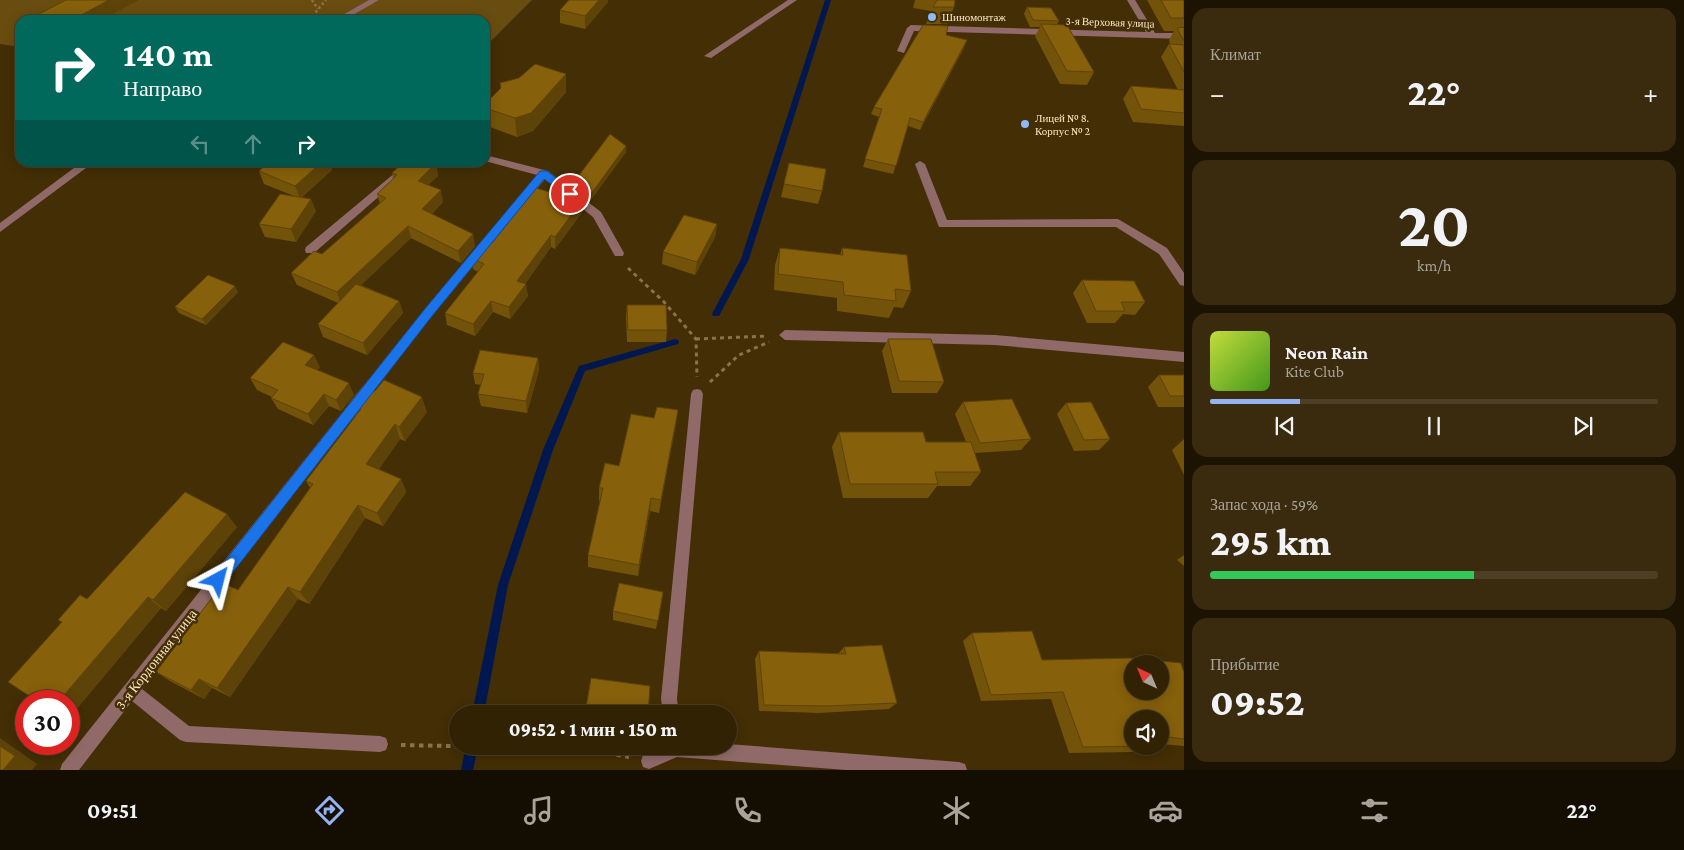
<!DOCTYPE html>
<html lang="ru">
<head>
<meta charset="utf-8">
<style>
  body { margin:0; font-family:"Crimson Pro",serif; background:#3a2a0e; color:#f1f3f6; height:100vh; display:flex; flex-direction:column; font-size:19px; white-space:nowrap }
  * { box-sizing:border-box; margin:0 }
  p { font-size:16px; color:#a8a49a }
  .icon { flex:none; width:28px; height:28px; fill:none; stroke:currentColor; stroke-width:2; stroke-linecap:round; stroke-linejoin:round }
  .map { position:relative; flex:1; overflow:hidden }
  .drawer { display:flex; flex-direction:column; gap:8px; padding:8px; background:#1c1302; width:500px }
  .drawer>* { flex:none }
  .top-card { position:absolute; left:15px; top:15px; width:475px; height:152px; border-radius:15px; box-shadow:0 2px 12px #0003,0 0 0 1px #4d3f26; background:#00695c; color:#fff; overflow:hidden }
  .needle { width:32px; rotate:316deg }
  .controls { position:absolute; left:1124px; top:655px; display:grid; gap:10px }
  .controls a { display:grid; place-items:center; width:45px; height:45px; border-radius:50%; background:#322204; box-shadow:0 2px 12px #0003,0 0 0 1px #4d3f26; font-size:25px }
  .speed { position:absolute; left:15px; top:690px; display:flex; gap:10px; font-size:25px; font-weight:700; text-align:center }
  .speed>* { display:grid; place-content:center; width:65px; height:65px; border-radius:50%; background:#322204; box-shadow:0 2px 12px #0003,0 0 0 1px #4d3f26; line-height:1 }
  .speed .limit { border:8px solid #d22; background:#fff; color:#111 }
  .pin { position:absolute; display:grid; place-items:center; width:42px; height:42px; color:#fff; margin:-21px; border:2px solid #fff; border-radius:50%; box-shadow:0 1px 5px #0007 }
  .me { position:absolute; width:55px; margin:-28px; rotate:38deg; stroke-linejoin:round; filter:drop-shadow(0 0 4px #0008) }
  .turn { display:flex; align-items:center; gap:18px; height:105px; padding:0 25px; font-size:22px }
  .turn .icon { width:65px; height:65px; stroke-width:2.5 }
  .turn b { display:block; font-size:35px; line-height:42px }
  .lanes { display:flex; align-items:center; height:48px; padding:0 25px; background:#0003; justify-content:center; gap:25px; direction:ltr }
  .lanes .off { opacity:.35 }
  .big { font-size:38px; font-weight:800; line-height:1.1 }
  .drawer .widget { flex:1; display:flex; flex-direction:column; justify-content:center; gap:8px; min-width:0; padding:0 18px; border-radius:15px; background:#3a2a0e }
  .drawer .dial { align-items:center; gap:0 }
  .dial b { font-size:65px; line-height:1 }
  .song { display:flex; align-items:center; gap:15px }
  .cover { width:60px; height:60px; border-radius:8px; background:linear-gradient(135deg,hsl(70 70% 55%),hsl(100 70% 35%)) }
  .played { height:5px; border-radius:2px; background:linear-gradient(90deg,#95b2f1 20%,#4d3f26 20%) }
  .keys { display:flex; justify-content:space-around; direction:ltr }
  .heat { display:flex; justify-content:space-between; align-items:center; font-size:28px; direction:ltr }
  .charge { height:8px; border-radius:4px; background:linear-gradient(90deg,#34c759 59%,#4d3f26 0) }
  .trip { position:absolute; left:449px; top:705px; width:288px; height:50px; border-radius:25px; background:#322204; box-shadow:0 2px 12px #0003,0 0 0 1px #4d3f26; font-weight:800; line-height:50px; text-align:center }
  .tabs { display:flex; height:80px; justify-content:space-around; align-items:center; background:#140e02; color:#a8a49a }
  .tabs .icon { width:35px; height:35px }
  .tabs .on { color:#95b2f1 }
  .tabs b { font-size:22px; color:#f1f3f6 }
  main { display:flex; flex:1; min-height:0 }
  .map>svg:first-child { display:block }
</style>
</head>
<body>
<main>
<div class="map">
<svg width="1184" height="770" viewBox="0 0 1184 770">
  <rect width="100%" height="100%" fill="#432e05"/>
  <polygon fill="#694c0f" points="0,0 532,0 485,47 485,20 20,20 20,47 0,44"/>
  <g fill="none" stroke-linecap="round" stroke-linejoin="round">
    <g fill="#00184f" fill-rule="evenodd">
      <polygon points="825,0 831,0 749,259 719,316 713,316 712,314 741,259"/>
      <polygon points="675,339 678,340 679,342 678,344 585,371 553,450 508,585 484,714 472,714 498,585 543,450 579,366"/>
      <polygon points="466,746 478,746 473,770 461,770"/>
    </g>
    <g stroke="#88734c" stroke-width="2.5" stroke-dasharray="2.5 2.5" stroke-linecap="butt">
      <polyline points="312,0 318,9"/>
      <polyline points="309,20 326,0"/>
    </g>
    <g stroke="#88734c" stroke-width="3" stroke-dasharray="4 4" stroke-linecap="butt">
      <polyline points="628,268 664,302 696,339 697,377"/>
      <polyline points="696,339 767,336"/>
      <polyline points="710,382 739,355 769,342"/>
    </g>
    <polyline stroke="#88734c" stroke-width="4" stroke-dasharray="4.5 4.5" stroke-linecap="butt" points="401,745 587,749 629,757"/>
    <g fill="#906a69" fill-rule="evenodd">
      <polygon points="369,0 379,0 344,20 334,20"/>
      <polygon points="788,0 797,0 711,58 704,56"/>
      <polygon points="1127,0 1135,0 1155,33 1184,33 1184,39 914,31 904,53 897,51 907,28 911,25 1146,32"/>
      <polygon points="485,155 548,171 601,212 624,253 623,256 615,256 593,217 545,179 432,316 142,689 189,726 380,736 386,738 388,744 386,750 380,752 186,742 180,740 132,701 79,770 60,770 62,764 424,310 537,175 485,161"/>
      <polygon points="920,161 925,164 947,220 1118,219 1167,248 1184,273 1184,286 1180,285 1159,254 1116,227 939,227 915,164"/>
      <polygon points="82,162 94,162 0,232 0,223"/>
      <polygon points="396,162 410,162 414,166 314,253 306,253 305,250 306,247 402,167"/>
      <polygon points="785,330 995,335 1184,352 1184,362 995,345 785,340 779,335"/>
      <polygon points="697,389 701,390 703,394 677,699 679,714 663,714 661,699 691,394 693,390"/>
      <polygon points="728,744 959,762 965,764 967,770 846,770 677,757 649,769 643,767 641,761 643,755 664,746 728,746"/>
    </g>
  </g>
  <g fill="#735309">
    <polygon points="139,0 102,20 40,20 37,15"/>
    <polygon points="915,0 955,0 954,7 947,24 926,24 931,11 913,8"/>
    <polygon points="1147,0 1184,0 1184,126 1133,122 1123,99 1131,86 1178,90 1161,57 1169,44 1170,44 1169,40 1174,31 1164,31"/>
    <polygon points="608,2 585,29 560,23 560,10"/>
    <polygon points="1027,7 1059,21 1057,24 1094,72 1087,85 1060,84 1035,36 1040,27 1030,27 1024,14"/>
    <polygon points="946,35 964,48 920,130 908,126 893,174 863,167 879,117 871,114 874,107"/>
    <polygon points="566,74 566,92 533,131 517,137 485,125 485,104 501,88 500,83"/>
    <polygon points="626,146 626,152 590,201 574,189 574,182"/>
    <polygon points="269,162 330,162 332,170 302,197 316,211 296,242 265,237 259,224 294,196 264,184 259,171"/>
    <polygon points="436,163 438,176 428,185 443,202 432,214 475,246 461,263 411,238 361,285 399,301 403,313 367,355 323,337 318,324 338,303 297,285 291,273 322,254 380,204 377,194 393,179 392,173"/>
    <polygon points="789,163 822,191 818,204 781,197"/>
    <polygon points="583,211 555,249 551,247 525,284 528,296 510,319 493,312 475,336 447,325 445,313 478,272 473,269 471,257 492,243"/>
    <polygon points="717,224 715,237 695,275 662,264 663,252"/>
    <polygon points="780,248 840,255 842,248 911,291 903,308 894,307 889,318 837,311 837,298 774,290 775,265"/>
    <polygon points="1082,280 1145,302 1135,315 1123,314 1115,323 1087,323 1073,293"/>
    <polygon points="238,292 206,325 179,313 175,307"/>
    <polygon points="627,305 667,330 666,342 627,342 626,317"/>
    <polygon points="888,339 944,382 937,393 892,393 882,351"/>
    <polygon points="538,358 539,370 527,413 481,406 478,394 481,385 475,384 473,373"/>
    <polygon points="320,367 317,370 354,395 341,411 329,406 313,425 278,409 271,398 272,397 257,390 250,378"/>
    <polygon points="1159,375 1184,375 1184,407 1158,407 1148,387"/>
    <polygon points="963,402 1031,439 1021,450 975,453 981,472 970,486 937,486 928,498 843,498 832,447 839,432 926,442 966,442 955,414"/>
    <polygon points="349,403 427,412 405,441 400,439 379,469 401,479 406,492 383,526 365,518 309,604 298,599 230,697 212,688 204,699 170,681 156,672 238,590 310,488 306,481 355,417"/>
    <polygon points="1066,403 1110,439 1099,450 1074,451 1057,414"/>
    <polygon points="678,410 659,513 650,511 638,576 588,567 588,555 600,501 599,501 599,488 619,466 654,418"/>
    <polygon points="1184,439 1184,475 1172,450"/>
    <polygon points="237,527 166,611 161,608 69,718 69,701 87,599"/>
    <polygon points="1184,555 1184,566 1177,560"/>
    <polygon points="663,592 656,629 613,620 613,611"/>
    <polygon points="972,633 1042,660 1184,673 1184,746 1160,744 1160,719 1132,719 1147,746 1132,752 1069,753 1051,699 981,701 963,641"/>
    <polygon points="844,647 897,703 889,709 819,713 759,711 755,659 759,651 838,654"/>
    <polygon points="586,708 648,714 586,714"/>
  </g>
  <g fill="#5e4308">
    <polygon points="109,0 139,0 102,20 72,20"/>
    <polygon points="599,0 608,0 608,2 585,29 585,16"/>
    <polygon points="967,40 964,48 920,130 923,122"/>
    <polygon points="566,74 566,92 533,131 517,137 515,118"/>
    <polygon points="626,146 626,152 590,201 590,195"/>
    <polygon points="322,162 330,162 332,170 300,198 295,186"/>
    <polygon points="436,163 438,176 420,193 418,181"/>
    <polygon points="441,190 443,202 425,221 422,209"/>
    <polygon points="311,199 316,211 296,242 291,229"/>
    <polygon points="583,199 583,211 555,249 555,237"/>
    <polygon points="717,224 715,237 695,275 697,262"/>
    <polygon points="408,226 411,238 341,304 337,292"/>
    <polygon points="473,234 475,246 461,263 458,251"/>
    <polygon points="551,235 551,247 519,293 517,281"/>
    <polygon points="526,284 528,296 510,319 509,307"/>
    <polygon points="235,286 238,292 206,325 202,319"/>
    <polygon points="399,301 403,313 367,355 363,343"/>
    <polygon points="491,301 493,312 475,336 473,324"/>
    <polygon points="314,355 320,367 311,377 305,365"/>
    <polygon points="538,358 539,370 527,413 526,401"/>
    <polygon points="349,383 354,395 341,411 336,400"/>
    <polygon points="324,394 329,406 313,425 308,414"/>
    <polygon points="422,397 427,412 405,441 399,427"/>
    <polygon points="678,410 676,425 659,513 661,500"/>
    <polygon points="395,424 400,439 373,477 366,464"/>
    <polygon points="401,479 406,492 383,526 377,513"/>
    <polygon points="651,498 650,511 638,576 639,565"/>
    <polygon points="358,505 365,518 309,604 300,592"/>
    <polygon points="227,514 237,527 166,611 153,600"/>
    <polygon points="288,587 298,599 230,697 217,688"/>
    <polygon points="148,597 161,608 69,718 69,701 59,701"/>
    <polygon points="199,679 212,688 204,699 191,690"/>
    <polygon points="0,738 37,764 32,770 3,770 0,746"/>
  </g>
  <g fill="#86600b" stroke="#5e4308" fill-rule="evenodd">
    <polygon points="66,0 109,0 72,20 48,20 37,15"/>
    <polygon points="569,0 599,0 585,16 560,10"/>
    <polygon points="937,0 955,0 954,7 933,7"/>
    <polygon points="1161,0 1184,0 1184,18 1171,18"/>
    <polygon points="1027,7 1051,8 1059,21 1033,20"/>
    <polygon points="1041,24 1067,25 1094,72 1067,71"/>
    <polygon points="923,25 948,26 946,35 967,40 923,122 910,118 896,166 865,159 882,109 874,107"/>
    <polygon points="1184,27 1184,41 1177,28"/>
    <polygon points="1169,44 1184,45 1184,72"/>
    <polygon points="535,64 566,74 531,113 515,118 485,108 485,104 501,88 500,83 519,78"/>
    <polygon points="1131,86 1184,90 1184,113 1141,109"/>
    <polygon points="610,134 626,146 590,195 574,182"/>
    <polygon points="269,162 322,162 295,186 259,171"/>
    <polygon points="404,162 434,162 436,163 418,181 441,190 422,209 473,234 458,251 408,226 337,292 291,273 314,251 322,254 386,198 377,194 397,175 392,173"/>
    <polygon points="789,163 826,169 822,191 784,184"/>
    <polygon points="566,186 583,199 555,237 551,235 517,281 526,284 509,307 491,301 473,324 445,313 484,264 471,257 486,240 492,243 536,188 559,195"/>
    <polygon points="280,194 311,199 291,229 259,224"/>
    <polygon points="684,215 717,224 697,262 663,252"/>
    <polygon points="780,248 843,255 842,248 907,255 911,291 895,289 896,301 844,295 843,282 778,274"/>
    <polygon points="208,275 235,286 202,319 175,307"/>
    <polygon points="1082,280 1134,281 1145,302 1121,302 1125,311 1096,311"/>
    <polygon points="356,284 399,301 363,343 318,324"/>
    <polygon points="627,305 666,305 667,330 628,330"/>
    <polygon points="888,339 931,339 944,382 899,381"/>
    <polygon points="283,342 314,355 305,365 349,383 336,400 324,394 308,414 271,398 278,390 250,378"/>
    <polygon points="480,350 538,358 526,401 478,394 484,374 473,373"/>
    <polygon points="1159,375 1184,375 1184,396 1170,396"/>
    <polygon points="384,380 422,397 399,427 395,424 366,464 401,479 377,513 358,505 300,592 288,587 217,688 199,679 191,690 156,672 223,583 238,590 313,484 306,481 361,409 349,403 363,386 375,391"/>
    <polygon points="1012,399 1031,439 980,443 963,402"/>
    <polygon points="1091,402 1110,439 1084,440 1066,403"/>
    <polygon points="657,407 678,410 661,500 651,498 639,565 588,555 603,488 599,488 605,463 619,466 631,414 654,418"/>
    <polygon points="839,432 923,432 926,442 971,442 981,472 935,472 938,484 850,484"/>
    <polygon points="185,492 227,514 153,600 148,597 59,701 37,701 8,682 62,622 58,620 80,595 87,599"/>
    <polygon points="619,583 663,592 658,621 613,611"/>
    <path d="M1032 631 1042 660 1130 658 1181 663 1184 673V739L1160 736V719H1132V746H1147L1083 747 1063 692 991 695 972 633ZM1132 664H1160V691H1132Z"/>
    <polygon points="882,645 897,703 826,706 764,705 759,651 846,654 844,647"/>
    <polygon points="591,678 650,686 648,714 625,714 586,708"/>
    <polygon points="0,746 15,756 3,770 0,770"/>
  </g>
  <polygon fill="#1a73e8" stroke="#114b97" points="540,171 547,171 574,192 574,196 567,196 544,179 432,316 223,585 218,587 213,585 211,580 213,576 424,310"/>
  <g fill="#8fb8fd" stroke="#432e05" stroke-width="2">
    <circle cx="932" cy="17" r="5"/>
    <circle cx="1025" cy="124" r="5"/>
  </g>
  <g text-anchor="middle" stroke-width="5" stroke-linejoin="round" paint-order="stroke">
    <g font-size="11" fill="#fbe6c3" stroke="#432e05" text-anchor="start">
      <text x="942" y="21">Шиномонтаж</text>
      <text x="1035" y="122">Лицей № 8.<tspan x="1035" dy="13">Корпус № 2</tspan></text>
    </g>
    <g font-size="11" fill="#fbe6c3" stroke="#432e05">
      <text transform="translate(1110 22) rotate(2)" y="4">3-я Верховая улица</text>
    </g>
    <g font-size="14" fill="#fbe6c3" stroke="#432e05">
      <text transform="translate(156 659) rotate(-52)" y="5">3-я Кордонная улица</text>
    </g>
  </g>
</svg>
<div class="controls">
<a><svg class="needle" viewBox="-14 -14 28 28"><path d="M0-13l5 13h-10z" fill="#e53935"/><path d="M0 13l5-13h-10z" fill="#a8a49a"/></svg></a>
<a><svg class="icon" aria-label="sound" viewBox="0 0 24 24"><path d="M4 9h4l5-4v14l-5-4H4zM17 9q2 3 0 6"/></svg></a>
</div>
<div class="speed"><div class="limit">30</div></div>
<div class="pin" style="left:570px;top:194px;background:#d93025"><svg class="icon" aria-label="arrive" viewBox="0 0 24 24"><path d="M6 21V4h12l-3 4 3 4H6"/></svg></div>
<svg class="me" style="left:218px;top:580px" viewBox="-20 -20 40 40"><path d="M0-17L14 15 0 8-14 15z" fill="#1a73e8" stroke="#fff" stroke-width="4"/></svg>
<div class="trip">09:52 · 1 мин · 150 m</div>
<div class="top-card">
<div class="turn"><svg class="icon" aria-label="right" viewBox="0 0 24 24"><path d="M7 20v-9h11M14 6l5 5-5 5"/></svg><div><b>140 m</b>Направо</div></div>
<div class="lanes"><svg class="icon off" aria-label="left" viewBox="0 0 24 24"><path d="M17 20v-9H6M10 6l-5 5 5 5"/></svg><svg class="icon off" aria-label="ahead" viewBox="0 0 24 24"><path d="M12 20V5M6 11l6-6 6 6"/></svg><svg class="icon" aria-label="right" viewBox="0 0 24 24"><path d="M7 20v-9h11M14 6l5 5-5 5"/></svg></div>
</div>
</div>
<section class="drawer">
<div class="widget"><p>Климат</p>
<div class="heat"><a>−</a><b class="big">22°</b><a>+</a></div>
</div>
<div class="widget dial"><b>20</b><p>km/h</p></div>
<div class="widget">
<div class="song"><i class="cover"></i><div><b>Neon Rain</b><p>Kite Club</p></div></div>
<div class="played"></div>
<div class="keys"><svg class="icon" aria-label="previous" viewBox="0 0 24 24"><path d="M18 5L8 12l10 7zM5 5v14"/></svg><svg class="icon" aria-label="pause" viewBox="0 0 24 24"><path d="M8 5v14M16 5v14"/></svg><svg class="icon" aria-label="next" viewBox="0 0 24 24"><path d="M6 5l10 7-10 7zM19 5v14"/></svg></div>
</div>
<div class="widget"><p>Запас хода · 59%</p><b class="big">295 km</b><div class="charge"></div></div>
<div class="widget"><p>Прибытие</p><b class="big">09:52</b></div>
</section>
</main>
<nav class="tabs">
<b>09:51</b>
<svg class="icon on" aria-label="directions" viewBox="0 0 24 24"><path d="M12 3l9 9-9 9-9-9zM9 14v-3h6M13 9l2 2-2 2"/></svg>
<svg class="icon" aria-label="music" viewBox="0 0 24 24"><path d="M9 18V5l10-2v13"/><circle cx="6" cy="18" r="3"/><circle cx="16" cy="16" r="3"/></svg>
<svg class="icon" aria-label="phone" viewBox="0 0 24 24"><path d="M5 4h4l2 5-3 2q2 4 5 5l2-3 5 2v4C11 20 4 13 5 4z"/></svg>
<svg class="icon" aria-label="climate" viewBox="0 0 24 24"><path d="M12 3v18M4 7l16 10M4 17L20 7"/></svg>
<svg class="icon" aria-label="car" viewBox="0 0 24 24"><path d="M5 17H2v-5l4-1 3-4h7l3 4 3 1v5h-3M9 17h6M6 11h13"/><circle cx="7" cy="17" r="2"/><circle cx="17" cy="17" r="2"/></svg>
<svg class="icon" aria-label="filters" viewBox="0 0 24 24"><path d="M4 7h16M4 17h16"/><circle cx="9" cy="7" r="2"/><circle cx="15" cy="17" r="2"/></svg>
<b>22°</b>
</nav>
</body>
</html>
